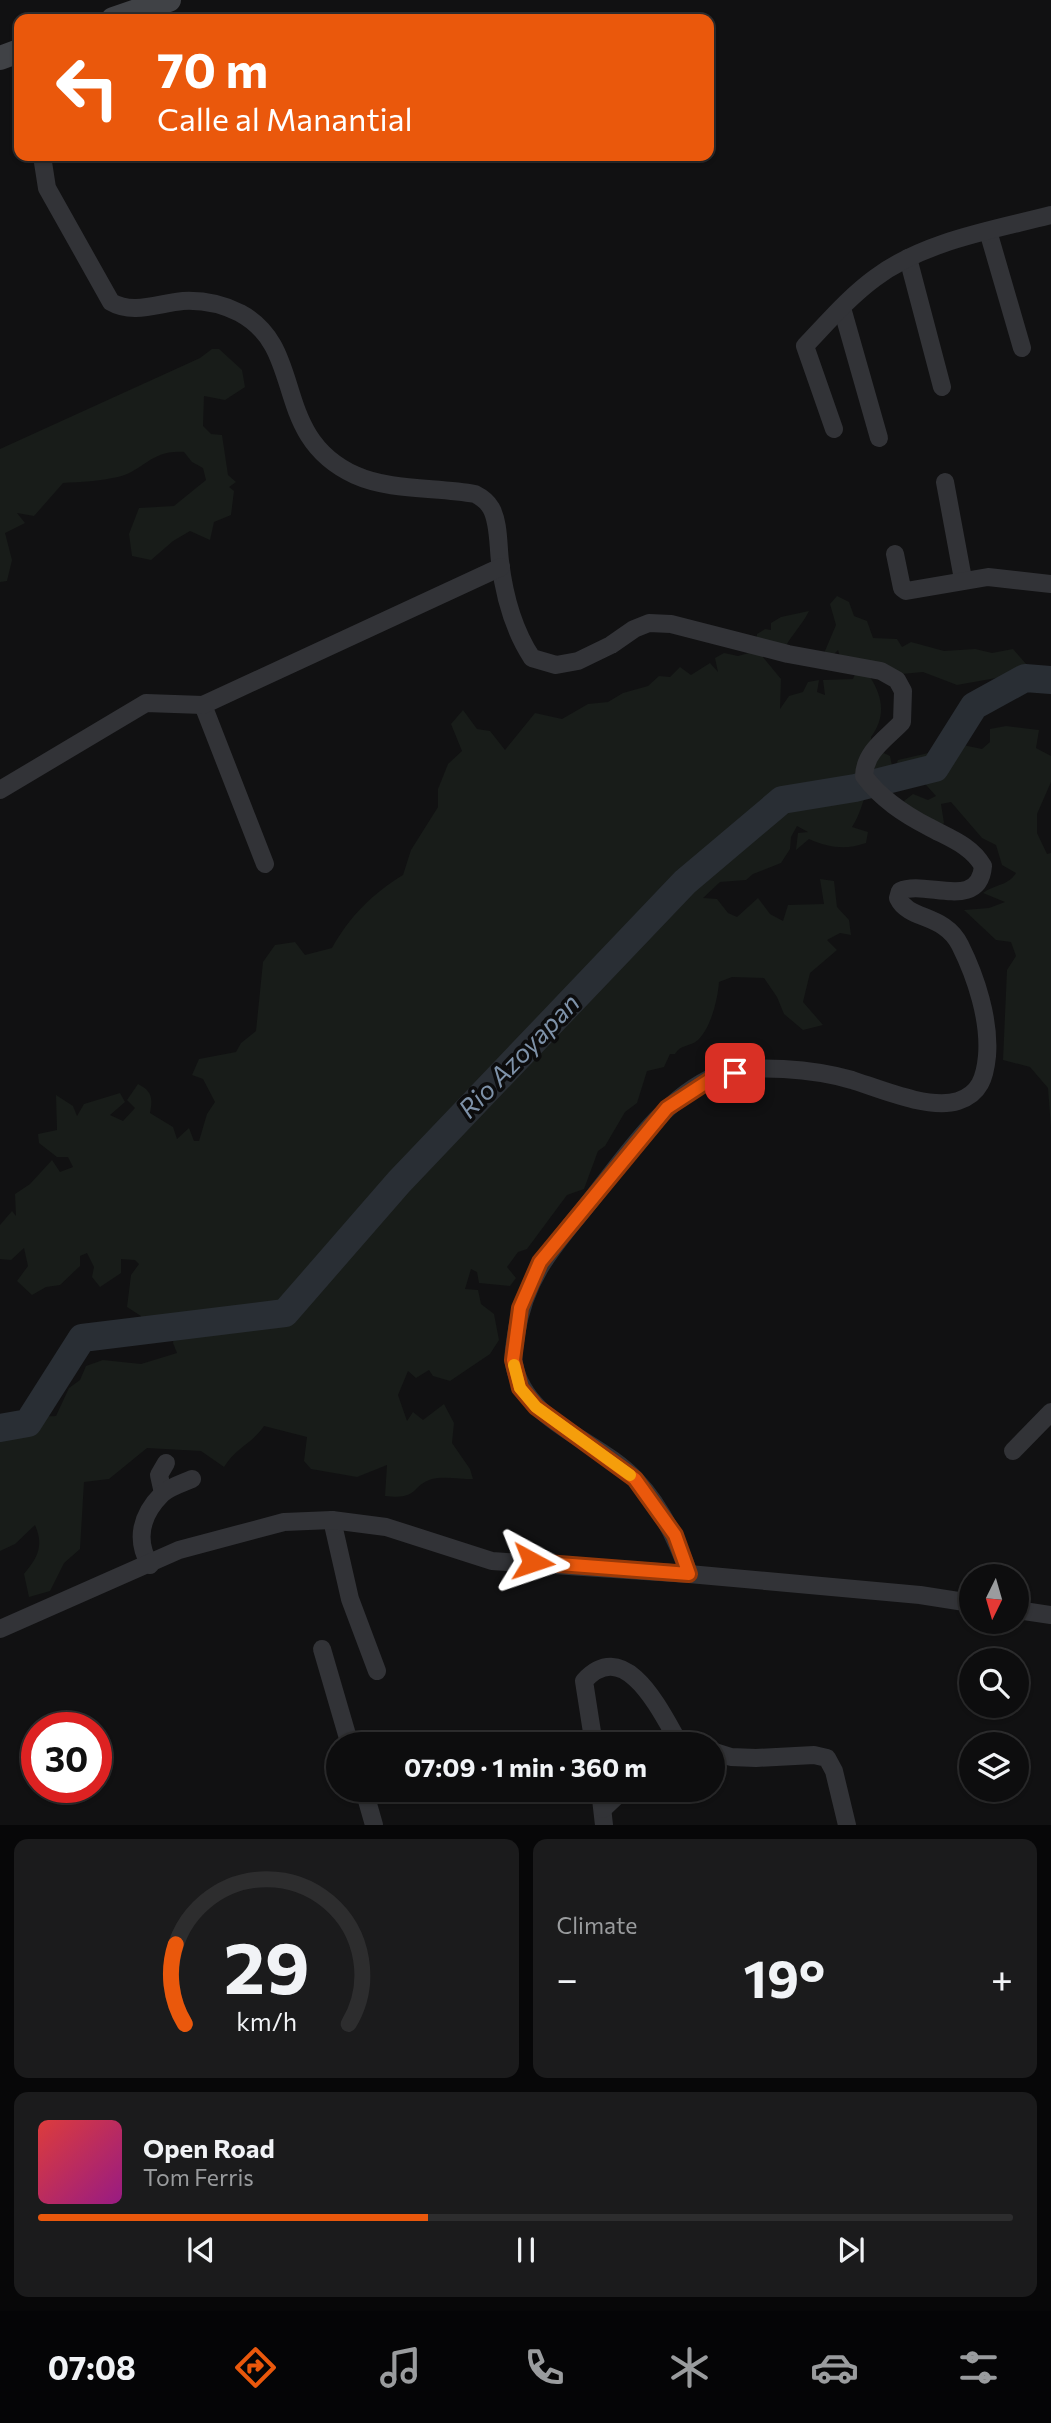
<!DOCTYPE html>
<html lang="en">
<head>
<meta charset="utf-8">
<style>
  body { margin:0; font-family:Commissioner,sans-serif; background:#1b1b1c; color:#f1f3f6; height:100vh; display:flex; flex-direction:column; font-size:26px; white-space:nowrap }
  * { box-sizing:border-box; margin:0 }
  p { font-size:23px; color:#9a9c9e }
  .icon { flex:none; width:38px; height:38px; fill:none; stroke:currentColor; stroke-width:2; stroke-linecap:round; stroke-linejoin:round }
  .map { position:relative; height:1825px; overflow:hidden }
  .drawer { display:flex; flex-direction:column; gap:14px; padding:14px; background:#070708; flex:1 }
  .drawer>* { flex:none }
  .guide { position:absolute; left:14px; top:14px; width:700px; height:147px; border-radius:14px; box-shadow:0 2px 5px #0004,0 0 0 2px #2d2d2e; background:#ea580c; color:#fff; overflow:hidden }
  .needle { width:46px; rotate:185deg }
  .buttons { position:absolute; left:959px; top:1564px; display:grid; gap:14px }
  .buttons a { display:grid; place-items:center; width:70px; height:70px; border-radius:50%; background:#0d0d0e; box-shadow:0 2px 5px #0004,0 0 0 2px #2d2d2e; font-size:35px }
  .speed { position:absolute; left:21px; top:1712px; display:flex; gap:14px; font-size:35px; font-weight:700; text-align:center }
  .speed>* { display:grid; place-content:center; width:91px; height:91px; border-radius:50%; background:#0d0d0e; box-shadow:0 2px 5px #0004,0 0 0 2px #2d2d2e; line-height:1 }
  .speed .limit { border:10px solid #d22; background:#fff; color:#111 }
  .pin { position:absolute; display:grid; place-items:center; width:60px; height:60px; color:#fff; margin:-30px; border-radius:14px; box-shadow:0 4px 10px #0006 }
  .me { position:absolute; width:77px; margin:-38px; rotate:95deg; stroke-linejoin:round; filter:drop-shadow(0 0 5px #0008) }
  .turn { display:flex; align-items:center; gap:24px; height:147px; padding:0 28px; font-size:32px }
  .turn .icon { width:91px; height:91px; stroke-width:2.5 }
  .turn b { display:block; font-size:49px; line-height:60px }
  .big { font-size:52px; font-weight:700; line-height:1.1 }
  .drawer .card { flex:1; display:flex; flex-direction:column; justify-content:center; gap:10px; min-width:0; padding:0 24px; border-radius:14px; background:#1b1b1c }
  .drawer .dial { align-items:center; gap:0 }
  .dial svg { height:182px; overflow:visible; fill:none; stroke:#2d2d2e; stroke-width:7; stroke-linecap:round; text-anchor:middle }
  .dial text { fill:#f1f3f6; stroke:none }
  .song { display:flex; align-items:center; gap:21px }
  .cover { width:84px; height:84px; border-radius:10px; background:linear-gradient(135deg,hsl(0 70% 55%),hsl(310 70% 35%)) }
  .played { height:7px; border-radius:4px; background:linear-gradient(90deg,#ea580c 40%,#2d2d2e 40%) }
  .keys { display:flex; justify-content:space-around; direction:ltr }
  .heat { display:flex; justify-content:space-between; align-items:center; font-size:38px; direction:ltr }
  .drawer .tiles { flex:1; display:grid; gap:14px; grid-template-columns:1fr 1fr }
  .card:last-child { grid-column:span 2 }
  .trip { position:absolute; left:326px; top:1732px; width:399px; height:70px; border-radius:35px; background:#0d0d0e; box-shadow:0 2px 5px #0004,0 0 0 2px #2d2d2e; font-weight:700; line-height:70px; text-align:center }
  .tabs { display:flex; height:112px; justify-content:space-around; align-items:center; background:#050506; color:#9a9c9e }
  .tabs .icon { width:49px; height:49px }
  .tabs .current { color:#ea580c }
  .tabs b { font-size:32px; color:#f1f3f6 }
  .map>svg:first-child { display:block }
</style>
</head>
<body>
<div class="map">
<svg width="1051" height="1825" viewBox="0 0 1051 1825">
  <rect width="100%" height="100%" fill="#111112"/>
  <g fill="#181c19">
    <path d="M212 349H219L242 370 245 387 225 400 204 396 203 426 211 434 222 435 228 475 236 482 229 487 234 491 231 515 214 522 210 540 190 531 173 541 151 560 132 556 129 534 139 508 174 506 206 480 203 468 192 462 184 452C150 450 144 471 118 477 100 481 81 482 63 483L34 516 17 513 25 523 5 533 12 560 7 581 0 582V449L200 358Z"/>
    <path d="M837 596 849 602 854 616 867 621 873 638 897 639 902 647 911 642 944 651 975 649 992 653 1013 649 1027 665 1013 675 957 685 923 672 870 677C883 697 886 717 871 737L873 748 890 756 893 771 898 760 963 745 982 749 990 742V729L1006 726 1039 730 1036 748 1051 756V782L1037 814V833L1047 854 1051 853V1128L1048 1088 1030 1067 1003 1060 1007 970 1016 956 1011 942 996 940 964 910 989 908 1005 902 983 893C995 884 1008 886 1016 873L1002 865 996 845 982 838 951 802 941 804 944 823 935 834 906 818 904 801 913 794 928 800 936 796 910 767 902 783C857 778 870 800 852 827L868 832 866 843C846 850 829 848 809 839L796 850 798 833 808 832 797 826 791 837 790 849 781 863 753 874 746 880 720 882 703 898 717 899 728 913 737 917 758 898 770 914 783 921 788 905 824 904 820 879 834 881 837 907 849 920 851 935 840 933 827 940 837 950 810 973 803 1002 823 1025 803 1030 784 1014 777 997 764 978 732 977 719 982C718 998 711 1028 698 1040 690 1047 681 1044 675 1054H670L664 1067 647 1071 637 1103 625 1112 605 1146 598 1151 584 1189 567 1195 527 1249 518 1252 507 1267 516 1278 510 1286 479 1283 477 1272 471 1269 465 1289 478 1290 481 1304 494 1314 499 1340 490 1354 450 1381 433 1376 429 1370 416 1378 408 1371 398 1395 407 1421 413 1412 423 1420 444 1404 454 1423 452 1443 470 1469 473 1479C461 1479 443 1476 432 1479 410 1486 420 1500 385 1496L387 1465 357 1477 311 1469 304 1461 307 1437 264 1426C252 1444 236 1447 224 1467L201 1451 147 1448 109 1479 84 1482 80 1549 64 1563 50 1591 29 1597 24 1574C38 1557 44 1546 35 1525L15 1544 0 1551V1430C13 1413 37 1417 56 1416L69 1388 80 1380 86 1366 103 1360 141 1364 177 1353 173 1343 174 1333 140 1323 141 1316 127 1307 131 1275 139 1264 135 1260 121 1259V1273L100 1287 92 1277 94 1267 87 1253 80 1256V1266L60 1285 46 1287 32 1295 17 1281 28 1266 24 1248 11 1260 0 1259V1225L12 1211 16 1216 15 1194 30 1184 52 1160 60 1172 73 1167 68 1157H57L39 1143 38 1134 57 1130 56 1095 73 1106 77 1116 84 1104 120 1093 125 1102 110 1115 123 1121 135 1108 127 1100 138 1084C152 1091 153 1098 150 1113L173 1127 177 1139 189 1128 194 1141H199L207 1114 215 1102 203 1079 192 1075 199 1059 236 1052 241 1043 256 1031 263 962 275 945 295 942 305 955 332 948C350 916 372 894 403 875L411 850 438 807V789L448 764 462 751 451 724 463 710 477 729 490 731 505 750 535 713 562 719 588 704 608 702 623 693 648 686 659 676 670 677 680 667 691 675 710 663 718 672 715 658 724 653 738 656 756 651 757 634 765 629 771 630V623L781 617 809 611C801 627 790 636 782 653L762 656 781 679 780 709 789 696 803 692 808 682 819 680 817 692 825 695 823 680 853 679 855 674 841 660 838 650 826 662 822 658 836 625 830 604Z"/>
  </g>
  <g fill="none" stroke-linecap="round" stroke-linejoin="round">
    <polyline stroke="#292e34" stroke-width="28" points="0,1428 28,1423 82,1338 285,1313 399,1182 685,882 782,800 855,788 935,768 974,706 1025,678 1051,680"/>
    <g stroke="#323337" stroke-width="18">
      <path d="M42 156 47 188 111 302C133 315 159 303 183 301 203 300 222 304 240 313 307 349 270 436 355 475 390 491 437 487 475 494 481 497 487 501 491 508 499 522 498 545 500 561 504 595 513 629 532 658L556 665 578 661 611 645 634 629 649 623 671 624 788 654 881 671 897 680 903 691 902 722C886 739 865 751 864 776 881 799 904 814 929 827 949 838 971 845 983 866 979 912 925 879 900 891L898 898C909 921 944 913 960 945 976 977 990 1020 987 1056 985 1077 980 1094 958 1101 929 1110 880 1089 852 1080 818 1070 749 1062 715 1076 661 1099 619 1166 583 1210 549 1251 524 1281 516 1335 515 1344 512 1355 514 1364 525 1423 598 1439 636 1480 661 1506 677 1540 689 1574"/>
      <polyline points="988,231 1022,348"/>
      <polyline points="908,258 942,387"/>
      <polyline points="842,308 879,438"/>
      <path d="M834 429 805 346C827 323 849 297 875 278 924 241 993 230 1051 215"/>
      <polyline points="945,482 963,579"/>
      <polyline points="895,554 902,588 906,591 988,577 1051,584"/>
      <polyline points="203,705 265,864"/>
      <polyline points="0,790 146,703 203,705 501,567"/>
      <polyline points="1013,1451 1051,1412"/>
      <polyline points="163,1493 159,1475 166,1463"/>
      <polyline points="332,1520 350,1599 377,1671"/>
      <path d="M150 1565C135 1540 141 1515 162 1494 169 1487 183 1483 192 1479"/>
      <polyline points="1017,1610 1051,1615"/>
      <polyline points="0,1629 179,1550 284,1522 332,1520 386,1527 492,1561 689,1574 920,1595 971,1603"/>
      <polyline points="322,1649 350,1745"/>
      <path d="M594 1745 584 1681C625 1636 660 1710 678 1741"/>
      <polyline points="712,1751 731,1757 756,1758 814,1755 827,1758 834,1771 847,1825"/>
      <polyline points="364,1790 374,1825"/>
      <polyline points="600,1790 604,1825"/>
      <polyline points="603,1809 623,1790"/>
    </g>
    <g stroke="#404246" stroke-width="24">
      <polyline points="113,19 169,0"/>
      <polyline points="0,58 19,51"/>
    </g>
  </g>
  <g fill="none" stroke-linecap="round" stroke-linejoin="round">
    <defs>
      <polyline id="route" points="533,1562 689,1574 675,1535 635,1479 536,1407 520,1388 513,1360 520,1308 540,1262 667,1108 716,1076 735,1073"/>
    </defs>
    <use href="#route" stroke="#983908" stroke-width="18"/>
    <use href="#route" stroke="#ea580c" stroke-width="12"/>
    <polyline stroke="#f59e0b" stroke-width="12" points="514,1365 520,1388 536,1407 630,1475"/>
  </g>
  <g text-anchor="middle" stroke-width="7" stroke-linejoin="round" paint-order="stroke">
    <g font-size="26" font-style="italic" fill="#7e92a9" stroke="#0c0c0d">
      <text transform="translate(519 1056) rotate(-46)" y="9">Rio Azoyapan</text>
    </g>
  </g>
</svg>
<div class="buttons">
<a><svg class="needle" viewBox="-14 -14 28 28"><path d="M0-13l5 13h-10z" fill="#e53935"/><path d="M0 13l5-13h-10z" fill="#9a9c9e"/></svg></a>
<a><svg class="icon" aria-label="search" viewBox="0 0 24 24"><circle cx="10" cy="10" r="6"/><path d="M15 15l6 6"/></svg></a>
<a><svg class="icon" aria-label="layers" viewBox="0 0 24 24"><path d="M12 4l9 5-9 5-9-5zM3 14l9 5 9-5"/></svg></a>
</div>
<div class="speed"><div class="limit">30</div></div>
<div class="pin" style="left:735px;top:1073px;background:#d93025"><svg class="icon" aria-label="arrive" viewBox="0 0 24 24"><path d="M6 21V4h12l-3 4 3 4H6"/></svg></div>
<svg class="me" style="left:533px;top:1562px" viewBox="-20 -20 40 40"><path d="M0-17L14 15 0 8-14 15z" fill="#ea580c" stroke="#fff" stroke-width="4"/></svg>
<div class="trip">07:09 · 1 min · 360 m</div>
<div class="guide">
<div class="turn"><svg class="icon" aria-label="left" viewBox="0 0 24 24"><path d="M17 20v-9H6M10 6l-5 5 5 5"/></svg><div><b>70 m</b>Calle al Manantial</div></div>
</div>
</div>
<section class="drawer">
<div class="tiles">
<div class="card dial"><svg viewBox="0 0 100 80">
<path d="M14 69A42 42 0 1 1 86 69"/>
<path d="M14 69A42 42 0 0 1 10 34" stroke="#ea580c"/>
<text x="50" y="56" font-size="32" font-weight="700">29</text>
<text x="50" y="72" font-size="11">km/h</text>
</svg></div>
<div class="card"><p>Climate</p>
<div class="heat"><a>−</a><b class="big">19°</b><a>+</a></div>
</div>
<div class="card">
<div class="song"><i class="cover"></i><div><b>Open Road</b><p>Tom Ferris</p></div></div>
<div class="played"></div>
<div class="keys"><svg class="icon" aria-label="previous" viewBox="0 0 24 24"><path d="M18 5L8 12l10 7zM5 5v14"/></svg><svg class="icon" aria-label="pause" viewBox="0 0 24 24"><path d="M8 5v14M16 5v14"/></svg><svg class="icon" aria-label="next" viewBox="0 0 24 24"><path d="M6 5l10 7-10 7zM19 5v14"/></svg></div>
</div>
</div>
</section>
<nav class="tabs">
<b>07:08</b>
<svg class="icon current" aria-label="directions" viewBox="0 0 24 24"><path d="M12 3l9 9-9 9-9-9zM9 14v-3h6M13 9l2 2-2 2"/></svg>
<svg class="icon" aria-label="music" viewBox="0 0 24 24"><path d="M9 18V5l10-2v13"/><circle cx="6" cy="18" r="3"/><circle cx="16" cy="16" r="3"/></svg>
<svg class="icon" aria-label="phone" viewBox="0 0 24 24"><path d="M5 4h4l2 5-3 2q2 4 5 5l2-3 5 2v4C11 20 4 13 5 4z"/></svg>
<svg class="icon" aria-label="climate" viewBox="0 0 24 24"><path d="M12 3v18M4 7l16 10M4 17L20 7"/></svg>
<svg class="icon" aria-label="car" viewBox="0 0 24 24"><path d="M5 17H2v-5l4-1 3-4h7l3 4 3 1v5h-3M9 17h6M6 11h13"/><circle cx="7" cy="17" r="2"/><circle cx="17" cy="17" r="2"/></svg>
<svg class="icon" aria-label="filters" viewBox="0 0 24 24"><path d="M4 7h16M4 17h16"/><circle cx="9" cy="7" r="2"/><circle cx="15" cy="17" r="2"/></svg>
</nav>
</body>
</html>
